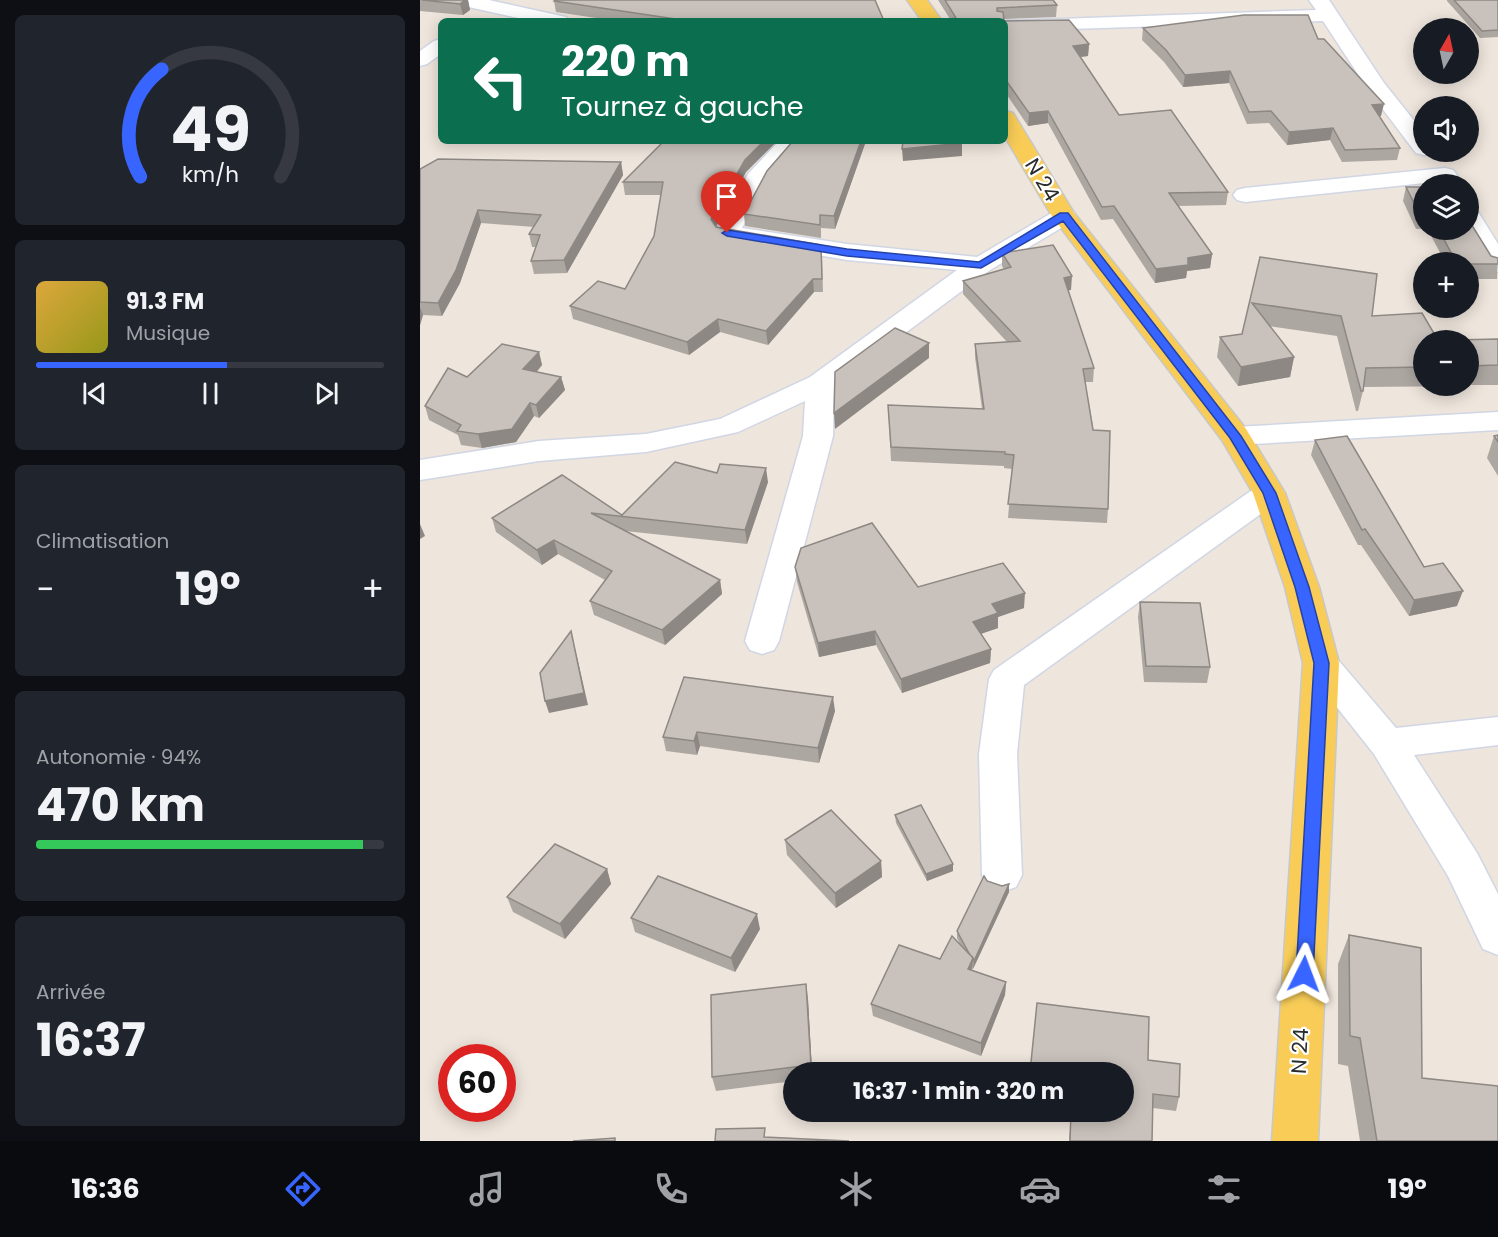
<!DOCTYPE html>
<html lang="fr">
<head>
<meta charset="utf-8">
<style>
  body { margin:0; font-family:Poppins,sans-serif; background:#20242c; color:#f1f3f6; height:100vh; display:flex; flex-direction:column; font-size:22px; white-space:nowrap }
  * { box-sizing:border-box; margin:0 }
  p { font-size:20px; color:#9ea1a6 }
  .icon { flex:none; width:33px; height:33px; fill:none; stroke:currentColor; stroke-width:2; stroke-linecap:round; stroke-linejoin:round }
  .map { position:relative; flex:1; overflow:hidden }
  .sheet { display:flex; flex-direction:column; gap:15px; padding:15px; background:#0d0f14; width:420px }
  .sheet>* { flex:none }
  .banner { position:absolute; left:18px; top:18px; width:570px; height:126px; border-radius:9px; box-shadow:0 3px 15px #0003; background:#0b6e4f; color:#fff; overflow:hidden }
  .needle { width:39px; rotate:9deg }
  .tools { position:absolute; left:993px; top:18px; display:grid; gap:12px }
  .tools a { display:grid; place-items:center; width:66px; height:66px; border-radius:50%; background:#171b24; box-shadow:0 3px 15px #0003; font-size:30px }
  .speed { position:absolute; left:18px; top:1044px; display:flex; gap:12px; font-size:30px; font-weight:700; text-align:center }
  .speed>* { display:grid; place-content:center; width:78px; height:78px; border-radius:50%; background:#171b24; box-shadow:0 3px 15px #0003; line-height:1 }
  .speed .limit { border:9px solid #d22; background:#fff; color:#111 }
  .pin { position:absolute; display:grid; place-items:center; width:51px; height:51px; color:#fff; margin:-62px -26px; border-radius:50% 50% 50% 0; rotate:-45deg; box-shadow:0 0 6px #0007 }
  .pin .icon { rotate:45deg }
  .me { position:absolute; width:66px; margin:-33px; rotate:3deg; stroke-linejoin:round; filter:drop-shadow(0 0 4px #0008) }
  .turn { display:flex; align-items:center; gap:21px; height:126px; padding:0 24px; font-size:27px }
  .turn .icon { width:78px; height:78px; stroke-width:2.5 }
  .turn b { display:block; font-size:42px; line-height:51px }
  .big { font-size:45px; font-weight:700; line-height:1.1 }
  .sheet .tile { flex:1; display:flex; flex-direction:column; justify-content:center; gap:9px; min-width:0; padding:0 21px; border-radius:9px; background:#20242c }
  .sheet .dial { align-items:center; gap:0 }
  .dial svg { height:156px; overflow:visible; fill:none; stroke:#363941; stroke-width:7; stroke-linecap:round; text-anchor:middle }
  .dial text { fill:#f1f3f6; stroke:none }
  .song { display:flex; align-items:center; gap:18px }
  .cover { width:72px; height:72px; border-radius:9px; background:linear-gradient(135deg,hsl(40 70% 55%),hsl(60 70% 35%)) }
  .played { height:6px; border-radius:3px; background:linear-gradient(90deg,#3865ff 55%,#363941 55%) }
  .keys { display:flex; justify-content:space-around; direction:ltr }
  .heat { display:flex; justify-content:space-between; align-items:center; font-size:33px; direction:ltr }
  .charge { height:9px; border-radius:4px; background:linear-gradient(90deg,#34c759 94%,#363941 0) }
  .trip { position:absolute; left:363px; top:1062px; width:351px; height:60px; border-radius:30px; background:#171b24; box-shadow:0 3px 15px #0003; font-weight:700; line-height:60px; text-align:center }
  .tab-bar { display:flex; height:96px; justify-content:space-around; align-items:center; background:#090b0e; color:#9ea1a6 }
  .tab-bar .icon { width:42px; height:42px }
  .tab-bar .active { color:#3865ff }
  .tab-bar b { font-size:27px; color:#f1f3f6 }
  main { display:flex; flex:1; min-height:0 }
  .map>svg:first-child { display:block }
</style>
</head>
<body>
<main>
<section class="sheet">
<div class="tile dial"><svg viewBox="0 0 100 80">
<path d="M14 69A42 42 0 1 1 86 69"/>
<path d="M14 69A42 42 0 0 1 25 14" stroke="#3865ff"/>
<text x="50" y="56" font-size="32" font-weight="700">49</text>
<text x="50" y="72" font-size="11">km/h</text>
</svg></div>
<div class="tile">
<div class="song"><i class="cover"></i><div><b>91.3 FM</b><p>Musique</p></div></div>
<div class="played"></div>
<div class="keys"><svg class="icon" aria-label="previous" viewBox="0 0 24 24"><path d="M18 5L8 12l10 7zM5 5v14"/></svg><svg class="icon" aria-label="pause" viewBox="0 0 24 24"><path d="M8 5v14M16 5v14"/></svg><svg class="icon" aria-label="next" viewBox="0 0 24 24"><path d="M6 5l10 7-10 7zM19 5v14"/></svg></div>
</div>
<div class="tile"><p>Climatisation</p>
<div class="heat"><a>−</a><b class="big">19°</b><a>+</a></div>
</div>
<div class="tile"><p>Autonomie · 94%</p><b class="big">470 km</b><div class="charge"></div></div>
<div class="tile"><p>Arrivée</p><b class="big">16:37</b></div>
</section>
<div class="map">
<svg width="1078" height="1141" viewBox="0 0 1078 1141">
  <rect width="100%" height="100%" fill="#eee5dc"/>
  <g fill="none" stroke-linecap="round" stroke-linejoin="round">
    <defs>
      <g id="street">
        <polygon points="32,0 69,0 146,17 149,21 112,21 35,4"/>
        <polygon points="889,0 909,0 964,83 1004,133 1004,152 1012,153 1004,155 996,153 949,91 903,21 585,31 585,21 578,21 896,10"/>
        <polygon points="21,39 21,54 7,64 0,66 0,51 14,41"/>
        <polygon points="359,141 383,141 346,182 322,228 427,244 557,257 635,211 644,209 653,211 656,216 653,221 570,270 414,386 413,436 359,641 354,650 342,654 330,650 325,641 383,436 385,401 318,432 226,452 119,461 0,480 0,460 119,441 226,434 300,419 390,377 537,270 427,260 298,238 295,233 328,174"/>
        <polygon points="1025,168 1033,170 1037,175 1033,180 825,202 817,200 813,195 817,190 825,188"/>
        <polygon points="1048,208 1057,210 1078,244 1078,272 1069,269 1045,230 1048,230"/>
        <polygon points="1078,412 1078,430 815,445 804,443 800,436 804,429 815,427"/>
        <polygon points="849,483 860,486 865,493 860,500 604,685 597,754 602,875 596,887 582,892 568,887 562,875 559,754 569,679 574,670 838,486"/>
        <polygon points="901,650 913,654 976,728 1078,717 1078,745 994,755 1057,853 1078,894 1078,955 1063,949 1028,876 954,754 889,672 883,663 889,654"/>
      </g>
      <g id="primary">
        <polygon points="487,0 507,0 522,21 502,21"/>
        <polygon points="585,111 593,113 596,118 654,213 826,429 865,493 899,587 919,663 898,1141 852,1141 883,663 865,587 833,493 802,440 632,216 585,137"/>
      </g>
    </defs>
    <use href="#street" stroke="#d1d6e4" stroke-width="3"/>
    <use href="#primary" stroke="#c8c8c8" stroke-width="3"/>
    <use href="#street" fill="#fff" fill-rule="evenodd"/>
    <use href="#primary" fill="#f8cc57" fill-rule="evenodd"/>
  </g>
  <g fill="#ada7a2">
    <polygon points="0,0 48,0 50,10 43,15 0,11"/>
    <polygon points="518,0 633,0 637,5 636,17 584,19 584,21 649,20 669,44 668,56 660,57 699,115 751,110 808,192 806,205 758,206 792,254 790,268 767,271 766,278 735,283 693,219 681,220 628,123 608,126 585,92 585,21 520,21 530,19"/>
    <polygon points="1027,0 1078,0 1078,37 1060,38 1027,1"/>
    <polygon points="134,1 464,21 196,21 136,12"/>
    <polygon points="723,28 898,39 961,116 959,116 980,148 977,160 922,162 910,140 867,145 849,123 827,124 809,83 763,87 744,62 722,40"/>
    <polygon points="244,141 357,141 326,172 296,227 402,258 403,292 394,292 348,345 300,332 269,355 153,319 150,306 205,289 234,236 241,195 205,195 203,182"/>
    <polygon points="373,141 446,141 415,229 401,228 401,238 325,226 324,214"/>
    <polygon points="201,162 203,175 147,273 114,274 111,261 116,247 112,247 109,234 114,227 61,223 40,283 22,316 3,315 0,325 0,169"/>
    <polygon points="986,187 1004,187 1004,229 996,229 983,201"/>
    <polygon points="1008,230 1048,230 1071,256 1078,258 1077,279 1048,279 1048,262 1025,262"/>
    <polygon points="582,253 651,290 648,290 674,368 673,382 665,382 688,509 687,523 588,518 592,469 584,468 584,466 471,461 468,405 562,409 555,357 555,344 587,342 543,294 543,281 584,269 582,266"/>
    <polygon points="840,257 952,316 1004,340 1004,386 1048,386 944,387 938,411 936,411 917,336 849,326 874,357 870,377 818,386 797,357 800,337 822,334"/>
    <polygon points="1078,339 1078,385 1048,385 1048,340"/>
    <polygon points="119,352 122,365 117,372 141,377 145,390 119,418 114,416 96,442 62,448 41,445 38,435 9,420 5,406 47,377"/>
    <polygon points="1078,435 1078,476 1067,458 1074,436"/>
    <polygon points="895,440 1004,567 1037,606 989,616 941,545 938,545 891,455"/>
    <polygon points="297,473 348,482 327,544 205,531 300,580 302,594 245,645 174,615 170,601 185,580 138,554 122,565 76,532 72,518 142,475 202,515"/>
    <polygon points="375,567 498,587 604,608 578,617 578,628 560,634 571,649 570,663 482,693 456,645 399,657 377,582"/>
    <polygon points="720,602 790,667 787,683 724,682 718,617"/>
    <polygon points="415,711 399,763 280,746 277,755 246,751 243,737"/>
    <polygon points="475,815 533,871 507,881 476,823"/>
    <polygon points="365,840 461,861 462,877 416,908 367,855"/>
    <polygon points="187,869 191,884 145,939 93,912 87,897"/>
    <polygon points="567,881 582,886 589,884 589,892 553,969 553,967 552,970 586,982 585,995 561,1056 453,1016 451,1004 541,946 537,938 537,931"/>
    <polygon points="211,918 340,929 315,972 215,932"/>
    <polygon points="929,935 1002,1078 1078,1141 940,1141 928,1066 918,1064 918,964"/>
    <polygon points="388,999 392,1072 374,1072 374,1081 296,1091 292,1077"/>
    <polygon points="728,1060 759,1097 756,1111 733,1108 732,1141 649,1141 651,1112 704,1112"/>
  </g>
  <g fill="#8d8884">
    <polygon points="45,0 48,0 50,10 43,15 40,4"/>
    <polygon points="669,44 668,56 652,58 653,46"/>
    <polygon points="810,71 809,83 763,87 765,75"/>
    <polygon points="964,104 961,116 950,117 952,105"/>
    <polygon points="628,111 628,123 608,126 609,113"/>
    <polygon points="913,128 910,140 867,145 869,132"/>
    <polygon points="344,141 357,141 326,172 293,232 291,219 325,160"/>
    <polygon points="441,141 446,141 415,229 414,216"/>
    <polygon points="542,143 542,156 483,161 482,149"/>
    <polygon points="201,162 203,175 147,273 144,260"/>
    <polygon points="58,210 61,223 40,283 22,316 18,303"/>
    <polygon points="792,254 790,268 767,271 766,278 735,283 736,269 768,258"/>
    <polygon points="652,276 651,290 643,291 644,278"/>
    <polygon points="393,279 394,292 348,345 346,331"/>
    <polygon points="0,307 3,315 0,325"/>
    <polygon points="298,319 300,332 269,355 267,342"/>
    <polygon points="509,343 509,358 415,429 414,413"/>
    <polygon points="119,352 122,365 107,382 103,369"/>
    <polygon points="874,357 870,377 818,386 821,367"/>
    <polygon points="141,377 145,390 119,418 116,405"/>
    <polygon points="110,403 114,416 96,442 62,448 58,434"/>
    <polygon points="346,468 348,482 327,544 325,530"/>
    <polygon points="0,524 5,536 0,539"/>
    <polygon points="134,540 138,554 122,565 117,550"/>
    <polygon points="300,580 302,594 245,645 242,630"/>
    <polygon points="1043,591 1037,606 989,616 994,600"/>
    <polygon points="605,593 604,608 578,617 578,628 552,637 553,622 572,604"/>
    <polygon points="151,631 168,705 129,713 125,701"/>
    <polygon points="455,631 456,645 399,657 398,643"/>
    <polygon points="571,649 570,663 482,693 481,679"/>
    <polygon points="413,697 415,711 399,763 398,748"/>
    <polygon points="277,732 280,746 277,755 274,741"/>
    <polygon points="461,861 462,877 416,908 415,893"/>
    <polygon points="533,864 533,871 507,881 506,874"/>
    <polygon points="187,869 191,884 145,939 140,924"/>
    <polygon points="589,884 589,892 553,969 554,961"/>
    <polygon points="337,914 340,929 315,972 311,958"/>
    <polygon points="553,958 552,971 548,969"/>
    <polygon points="586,982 585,995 561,1056 561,1043"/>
    <polygon points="386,984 388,999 392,1072 391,1065"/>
  </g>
  <g fill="#c9c2bc" stroke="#8d8884" stroke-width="1.5">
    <polygon points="2,0 45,0 40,4"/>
    <polygon points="135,0 455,0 464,21 269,21 134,1"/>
    <polygon points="525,0 633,0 637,5 577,8 577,11 583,12 584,21 649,20 669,44 653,46 699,115 751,110 808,192 749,193 792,254 768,258 768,265 736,269 694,206 682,207 628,111 609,113 585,79 585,21 520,21 536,18"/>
    <polygon points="1034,0 1078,0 1078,30 1062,31"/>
    <polygon points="824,15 888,15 898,39 904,39 964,104 952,105 980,148 925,150 913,128 869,132 851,111 829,112 810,71 765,75 746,50 723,28"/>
    <polygon points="244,141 344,141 325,160 291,219 296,227 401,245 402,279 393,279 346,331 298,319 267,342 150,306 178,281 205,289 234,236 243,182 203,182"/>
    <polygon points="373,141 441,141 414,216 400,215 400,225 324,214 347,171"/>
    <polygon points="483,141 541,141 542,143 482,149"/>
    <polygon points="18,159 201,162 144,260 111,261 120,235 109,234 121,215 58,210 36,270 18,303 0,302 0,169"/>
    <polygon points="986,187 1004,187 1004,215 1000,215"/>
    <polygon points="1048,198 1050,200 1050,213 1048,215"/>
    <polygon points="1048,219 1071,256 1078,258 1078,264 1048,264 1048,262 1036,262 1019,230 1048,230"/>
    <polygon points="633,245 652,276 644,278 674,368 663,369 673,430 690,431 688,509 588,504 594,455 585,454 585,452 471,447 468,405 564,409 555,344 600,341 543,281 591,267 582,253"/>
    <polygon points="840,257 957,274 952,316 1002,313 1018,340 1004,340 1004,367 946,368 943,391 941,391 921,316 832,303 874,357 821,367 800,337 822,334"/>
    <polygon points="475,328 509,343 414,413 415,372"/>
    <polygon points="1078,339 1078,365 1048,366 1048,340 1036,340"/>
    <polygon points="82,344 119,352 103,369 141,377 116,405 110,403 92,429 58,434 37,431 41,425 5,406 28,368 47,377"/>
    <polygon points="1078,435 1078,442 1074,436"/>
    <polygon points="927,436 1004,567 1023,563 1043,591 994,600 945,529 942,530 895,440"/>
    <polygon points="255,462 297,473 300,464 346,468 325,530 171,513 300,580 242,630 170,601 192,571 134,540 117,550 72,518 142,475 202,515"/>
    <polygon points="452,523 498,587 583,563 605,593 572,604 578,613 553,622 571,649 481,679 455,631 398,643 375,567 381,548"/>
    <polygon points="720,602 780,603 790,667 726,666"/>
    <polygon points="151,631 164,693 125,701 120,673"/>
    <polygon points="264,677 413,697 398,748 277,732 274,741 243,737"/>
    <polygon points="501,805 533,864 506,874 475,815"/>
    <polygon points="411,810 461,861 415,893 365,840"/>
    <polygon points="135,844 187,869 140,924 87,897"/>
    <polygon points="238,876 337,914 311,958 211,918"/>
    <polygon points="564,876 567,881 582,886 589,884 554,961 553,958 550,955 537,931"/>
    <polygon points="929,935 1001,948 1002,1078 1078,1086 1078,1141 957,1141 940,1038 930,1036"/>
    <polygon points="532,936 553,958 548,969 586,982 561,1043 451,1004 479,945 520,959"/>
    <polygon points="386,984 391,1065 292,1077 291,995"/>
    <polygon points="617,1003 729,1017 728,1060 760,1064 759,1097 733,1094 732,1141 650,1141 651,1112 704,1112 704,1072 610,1072"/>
    <polygon points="345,1128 344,1137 429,1141 295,1141 296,1129"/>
    <polygon points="195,1138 195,1141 153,1141"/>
  </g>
  <polygon fill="#3865ff" stroke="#2442a6" stroke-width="1.5" points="640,213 648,213 821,436 856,493 889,587 909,663 893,974 891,979 884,981 878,979 876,974 894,663 875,587 843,493 810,438 643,221 561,268 427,256 307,236 302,233 307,230 427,249 559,262"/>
  <g text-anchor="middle" stroke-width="4.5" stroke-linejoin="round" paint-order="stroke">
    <g font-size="21" fill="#2b2b2b" stroke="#fff">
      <text transform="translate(622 180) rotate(59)" y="7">N 24</text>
      <text transform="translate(880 1051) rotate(-87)" y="7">N 24</text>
    </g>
  </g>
</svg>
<div class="tools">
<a><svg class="needle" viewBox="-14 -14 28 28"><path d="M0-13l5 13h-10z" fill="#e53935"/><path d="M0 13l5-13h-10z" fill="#9ea1a6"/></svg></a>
<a><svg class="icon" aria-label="sound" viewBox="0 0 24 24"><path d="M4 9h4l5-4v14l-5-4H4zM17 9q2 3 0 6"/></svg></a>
<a><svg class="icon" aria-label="layers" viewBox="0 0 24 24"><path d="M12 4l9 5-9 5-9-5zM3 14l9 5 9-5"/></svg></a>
<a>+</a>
<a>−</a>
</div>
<div class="speed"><div class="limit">60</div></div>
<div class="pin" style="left:307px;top:233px;background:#d93025"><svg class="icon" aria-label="arrive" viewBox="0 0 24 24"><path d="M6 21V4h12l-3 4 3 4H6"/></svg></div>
<svg class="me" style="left:884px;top:974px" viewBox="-20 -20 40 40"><path d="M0-17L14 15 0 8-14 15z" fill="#3865ff" stroke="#fff" stroke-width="4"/></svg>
<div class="trip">16:37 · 1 min · 320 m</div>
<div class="banner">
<div class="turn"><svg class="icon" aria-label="left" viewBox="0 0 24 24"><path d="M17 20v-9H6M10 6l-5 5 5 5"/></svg><div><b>220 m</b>Tournez à gauche</div></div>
</div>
</div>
</main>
<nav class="tab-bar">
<b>16:36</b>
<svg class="icon active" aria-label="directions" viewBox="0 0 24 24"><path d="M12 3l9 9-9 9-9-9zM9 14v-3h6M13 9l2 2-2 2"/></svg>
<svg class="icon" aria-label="music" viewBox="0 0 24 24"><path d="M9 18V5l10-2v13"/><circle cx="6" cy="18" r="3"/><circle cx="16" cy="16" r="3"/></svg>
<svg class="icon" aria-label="phone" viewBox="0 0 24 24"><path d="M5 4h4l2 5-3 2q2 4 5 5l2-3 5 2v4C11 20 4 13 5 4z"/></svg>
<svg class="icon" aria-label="climate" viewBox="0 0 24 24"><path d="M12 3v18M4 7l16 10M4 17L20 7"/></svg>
<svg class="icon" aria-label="car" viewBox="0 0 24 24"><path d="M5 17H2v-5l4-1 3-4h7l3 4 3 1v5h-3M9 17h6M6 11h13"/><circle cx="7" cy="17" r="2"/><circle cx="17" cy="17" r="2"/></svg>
<svg class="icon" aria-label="filters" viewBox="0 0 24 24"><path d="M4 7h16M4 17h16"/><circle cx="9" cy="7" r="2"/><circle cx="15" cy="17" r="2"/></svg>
<b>19°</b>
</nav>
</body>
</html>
